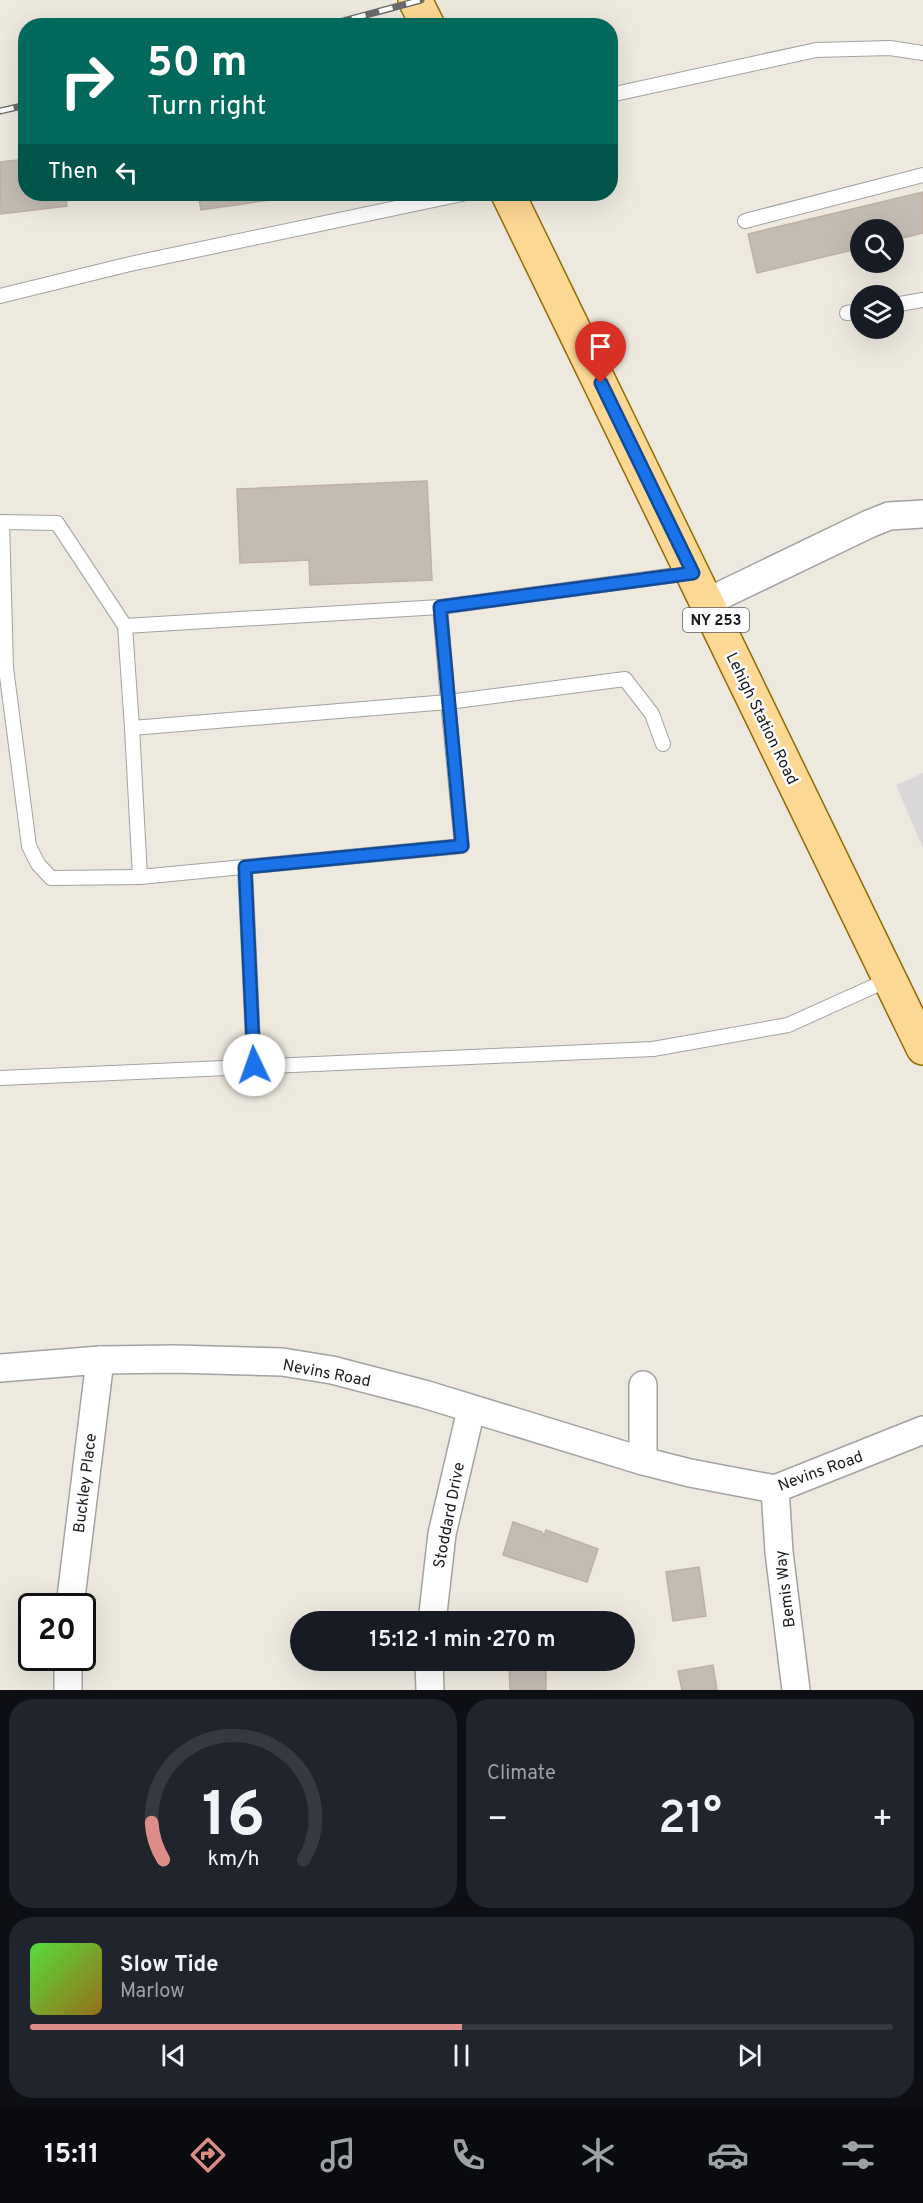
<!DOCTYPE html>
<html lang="en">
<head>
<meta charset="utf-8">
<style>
  body { margin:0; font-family:Overpass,sans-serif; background:#20242c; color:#f1f3f6; height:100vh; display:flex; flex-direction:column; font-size:22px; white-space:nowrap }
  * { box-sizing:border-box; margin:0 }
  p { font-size:20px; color:#9ea1a6 }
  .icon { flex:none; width:33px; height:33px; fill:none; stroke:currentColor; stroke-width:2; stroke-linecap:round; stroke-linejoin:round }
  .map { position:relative; height:1690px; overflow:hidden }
  .drawer { display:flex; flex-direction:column; gap:9px; padding:9px; background:#0d0f14; flex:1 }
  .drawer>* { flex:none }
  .top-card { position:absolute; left:18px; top:18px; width:600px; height:183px; border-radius:24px; box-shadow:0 6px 24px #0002; background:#00695c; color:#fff; overflow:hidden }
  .tools { position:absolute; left:850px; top:219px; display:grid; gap:12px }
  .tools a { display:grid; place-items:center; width:54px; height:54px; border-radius:50%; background:#171b24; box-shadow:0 6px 24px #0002; font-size:30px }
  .speed { position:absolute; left:18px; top:1593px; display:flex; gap:12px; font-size:30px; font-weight:700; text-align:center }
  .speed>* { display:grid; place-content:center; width:78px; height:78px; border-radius:50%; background:#171b24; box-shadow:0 6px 24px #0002; line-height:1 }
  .speed .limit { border:3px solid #111; border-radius:9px; background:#fff; color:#111 }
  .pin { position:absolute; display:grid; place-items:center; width:51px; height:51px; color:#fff; margin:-62px -26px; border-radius:50% 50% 50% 0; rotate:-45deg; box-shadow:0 0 6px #0007 }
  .pin .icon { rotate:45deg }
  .me { position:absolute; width:66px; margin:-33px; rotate:357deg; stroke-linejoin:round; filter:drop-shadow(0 0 4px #0008) }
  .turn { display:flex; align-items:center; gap:21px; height:126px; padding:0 30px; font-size:27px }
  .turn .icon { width:78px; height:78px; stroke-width:2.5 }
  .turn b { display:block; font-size:42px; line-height:51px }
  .then { display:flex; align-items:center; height:57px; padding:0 30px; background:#0003; gap:12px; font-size:22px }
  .big { font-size:45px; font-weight:600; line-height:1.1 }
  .drawer .tile { flex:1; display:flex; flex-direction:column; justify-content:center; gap:9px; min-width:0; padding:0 21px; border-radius:24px; background:#20242c }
  .drawer .dial { align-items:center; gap:0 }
  .dial svg { height:156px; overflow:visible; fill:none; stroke:#363941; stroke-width:7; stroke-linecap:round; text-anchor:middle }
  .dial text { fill:#f1f3f6; stroke:none }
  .song { display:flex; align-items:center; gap:18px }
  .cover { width:72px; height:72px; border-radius:9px; background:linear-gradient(135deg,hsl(110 70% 55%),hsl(40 70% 35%)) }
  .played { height:6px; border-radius:3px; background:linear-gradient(90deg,#dd8c87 50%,#363941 50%) }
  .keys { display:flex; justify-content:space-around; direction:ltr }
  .heat { display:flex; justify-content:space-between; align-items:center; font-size:33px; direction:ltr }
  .drawer .tiles { flex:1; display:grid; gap:9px; grid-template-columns:1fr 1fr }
  .tile:last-child { grid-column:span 2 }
  .trip { position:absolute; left:290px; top:1611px; width:345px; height:60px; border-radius:30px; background:#171b24; box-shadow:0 6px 24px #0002; font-weight:600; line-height:60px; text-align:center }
  .menu { display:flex; height:96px; justify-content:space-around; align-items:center; background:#090b0e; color:#9ea1a6 }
  .menu .icon { width:42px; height:42px }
  .menu .on { color:#dd8c87 }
  .menu b { font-size:27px; color:#f1f3f6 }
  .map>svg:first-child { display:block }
</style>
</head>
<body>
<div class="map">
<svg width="923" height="1690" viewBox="0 0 923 1690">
  <rect width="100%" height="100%" fill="#ede9df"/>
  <polygon fill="#d9d7d7" points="923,773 923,848 896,785"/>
  <g fill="#c4bcb3" stroke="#beb0a2" stroke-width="1.5">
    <polygon points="26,159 26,194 65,194 67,206 1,214 0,162"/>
    <polygon points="923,192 923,233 894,240 894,230 861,230 861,248 757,273 748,234"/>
    <polygon points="198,194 275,194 276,199 201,210"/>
    <polygon points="427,481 432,580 310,585 309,560 240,563 237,489"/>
    <polygon points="513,1522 542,1532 544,1536 546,1530 598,1549 587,1582 503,1555"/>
    <polygon points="699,1567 706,1616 673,1621 666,1572"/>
    <polygon points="509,1660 546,1660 546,1690 510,1690"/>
    <polygon points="713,1665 717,1690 682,1690 678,1671"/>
  </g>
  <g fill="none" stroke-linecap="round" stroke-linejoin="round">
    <defs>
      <g id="lane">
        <polyline points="610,95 816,50 890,48 923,53"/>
        <polyline points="745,221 923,175"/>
        <polyline points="0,296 130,264 462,194"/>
        <polyline points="894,305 923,300"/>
        <polyline points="847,313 861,311"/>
        <polyline points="0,522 57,523 125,626 132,728 448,702 440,607 691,573"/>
        <polyline points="2,522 6,668 29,846 38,864 51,878 140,877"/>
        <polyline points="125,626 440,607"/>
        <polyline points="132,728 140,877 462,846 448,702 625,679 652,714 663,744"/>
        <polyline points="245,867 254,1065"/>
        <polyline points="0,1078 653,1049 788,1025 890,979"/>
      </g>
      <g id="street">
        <polyline points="707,602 869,524 889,516 923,514"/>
        <polyline points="0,1368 100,1360 175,1359 282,1362 332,1370 424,1394 643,1461 690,1473 775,1489 923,1430"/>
        <polyline points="643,1385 643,1461"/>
        <polyline points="775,1489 779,1552 796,1690"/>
        <polyline points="70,1606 100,1360"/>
        <polyline points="432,1622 442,1534 471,1410"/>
        <polyline points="429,1660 430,1690"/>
        <polyline points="68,1690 68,1658"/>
      </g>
      <g id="primary">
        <polyline points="415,0 428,26"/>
        <polyline points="508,194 923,1048"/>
      </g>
    </defs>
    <use href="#lane" stroke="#a2a2a2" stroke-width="16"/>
    <use href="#street" stroke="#a2a2a2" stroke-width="30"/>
    <use href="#primary" stroke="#916b00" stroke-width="36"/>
    <use href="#lane" stroke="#fff" stroke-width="14"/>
    <use href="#street" stroke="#fff" stroke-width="27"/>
    <use href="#primary" stroke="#fdd794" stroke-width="33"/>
    <defs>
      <g id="rail">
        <polyline points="325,26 421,0"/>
        <polyline points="0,111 26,105"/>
      </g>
    </defs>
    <use href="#rail" stroke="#696969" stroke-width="7"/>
    <use href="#rail" stroke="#fff" stroke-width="4.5" stroke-dasharray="14" stroke-linecap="butt"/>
  </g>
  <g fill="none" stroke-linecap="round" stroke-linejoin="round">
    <defs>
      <polyline id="route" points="254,1065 245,867 462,846 440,607 693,573 601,383"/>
    </defs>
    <use href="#route" stroke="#114b97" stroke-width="15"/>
    <use href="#route" stroke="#1a73e8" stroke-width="10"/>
  </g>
  <g text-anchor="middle" stroke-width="5" stroke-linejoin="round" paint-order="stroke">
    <rect fill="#fff" stroke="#5f5f5f" stroke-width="1.5" x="683" y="608" width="66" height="24" rx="4.5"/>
    <g font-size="15" font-weight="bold" fill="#1b1b1b">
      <text x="716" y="625">NY 253</text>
    </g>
    <g font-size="16" fill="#1b1b1b" stroke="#fff">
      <text transform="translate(763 718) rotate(64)" y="6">Lehigh Station Road</text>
      <text transform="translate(327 1372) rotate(11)" y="6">Nevins Road</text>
      <text transform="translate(820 1470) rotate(-20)" y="6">Nevins Road</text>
      <text transform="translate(84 1483) rotate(-83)" y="6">Buckley Place</text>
      <text transform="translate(448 1515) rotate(-79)" y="6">Stoddard Drive</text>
      <text transform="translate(784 1589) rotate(-97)" y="6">Bemis Way</text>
    </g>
  </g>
</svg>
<div class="tools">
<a><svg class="icon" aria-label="search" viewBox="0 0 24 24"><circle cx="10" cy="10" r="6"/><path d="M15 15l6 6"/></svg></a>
<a><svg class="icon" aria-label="layers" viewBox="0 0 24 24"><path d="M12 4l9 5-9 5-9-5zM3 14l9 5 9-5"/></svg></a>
</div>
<div class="speed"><div class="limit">20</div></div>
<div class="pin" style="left:601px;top:383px;background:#d93025"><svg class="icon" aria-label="arrive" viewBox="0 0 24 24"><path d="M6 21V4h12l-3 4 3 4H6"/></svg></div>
<svg class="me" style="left:254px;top:1065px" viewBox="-20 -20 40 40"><circle r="19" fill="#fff"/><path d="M0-13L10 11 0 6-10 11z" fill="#1a73e8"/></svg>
<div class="trip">15:12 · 1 min · 270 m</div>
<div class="top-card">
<div class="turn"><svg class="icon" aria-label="right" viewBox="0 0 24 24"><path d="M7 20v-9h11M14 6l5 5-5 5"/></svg><div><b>50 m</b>Turn right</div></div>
<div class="then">Then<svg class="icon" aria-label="left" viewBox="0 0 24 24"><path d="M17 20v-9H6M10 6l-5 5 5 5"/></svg></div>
</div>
</div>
<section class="drawer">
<div class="tiles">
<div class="tile dial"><svg viewBox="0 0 100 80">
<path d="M14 69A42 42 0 1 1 86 69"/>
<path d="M14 69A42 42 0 0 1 8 50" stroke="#dd8c87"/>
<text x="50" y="56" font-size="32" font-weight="700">16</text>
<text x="50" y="72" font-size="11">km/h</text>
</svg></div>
<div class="tile"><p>Climate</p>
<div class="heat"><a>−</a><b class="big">21°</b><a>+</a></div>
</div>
<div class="tile">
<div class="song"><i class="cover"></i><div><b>Slow Tide</b><p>Marlow</p></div></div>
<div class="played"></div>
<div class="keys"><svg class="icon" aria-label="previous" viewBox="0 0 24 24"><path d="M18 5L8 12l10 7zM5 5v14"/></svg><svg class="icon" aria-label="pause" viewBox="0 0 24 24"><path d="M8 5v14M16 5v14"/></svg><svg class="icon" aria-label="next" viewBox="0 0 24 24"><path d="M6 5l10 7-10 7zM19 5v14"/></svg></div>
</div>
</div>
</section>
<nav class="menu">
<b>15:11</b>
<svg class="icon on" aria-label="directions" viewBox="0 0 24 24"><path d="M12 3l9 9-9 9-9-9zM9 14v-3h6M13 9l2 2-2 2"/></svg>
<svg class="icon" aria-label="music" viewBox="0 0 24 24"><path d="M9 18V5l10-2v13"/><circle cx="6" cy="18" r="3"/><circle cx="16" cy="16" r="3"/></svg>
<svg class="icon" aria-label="phone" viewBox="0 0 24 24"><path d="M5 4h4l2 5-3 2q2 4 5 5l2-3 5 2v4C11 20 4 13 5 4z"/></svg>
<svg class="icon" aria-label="climate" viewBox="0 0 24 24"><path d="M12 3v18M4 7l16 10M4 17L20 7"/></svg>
<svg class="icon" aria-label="car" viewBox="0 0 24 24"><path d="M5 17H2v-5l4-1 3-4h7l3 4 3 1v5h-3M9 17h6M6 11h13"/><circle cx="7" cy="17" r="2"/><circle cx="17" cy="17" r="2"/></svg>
<svg class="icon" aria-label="filters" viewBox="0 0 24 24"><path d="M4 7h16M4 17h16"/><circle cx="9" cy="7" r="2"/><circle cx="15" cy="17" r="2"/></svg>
</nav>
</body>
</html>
